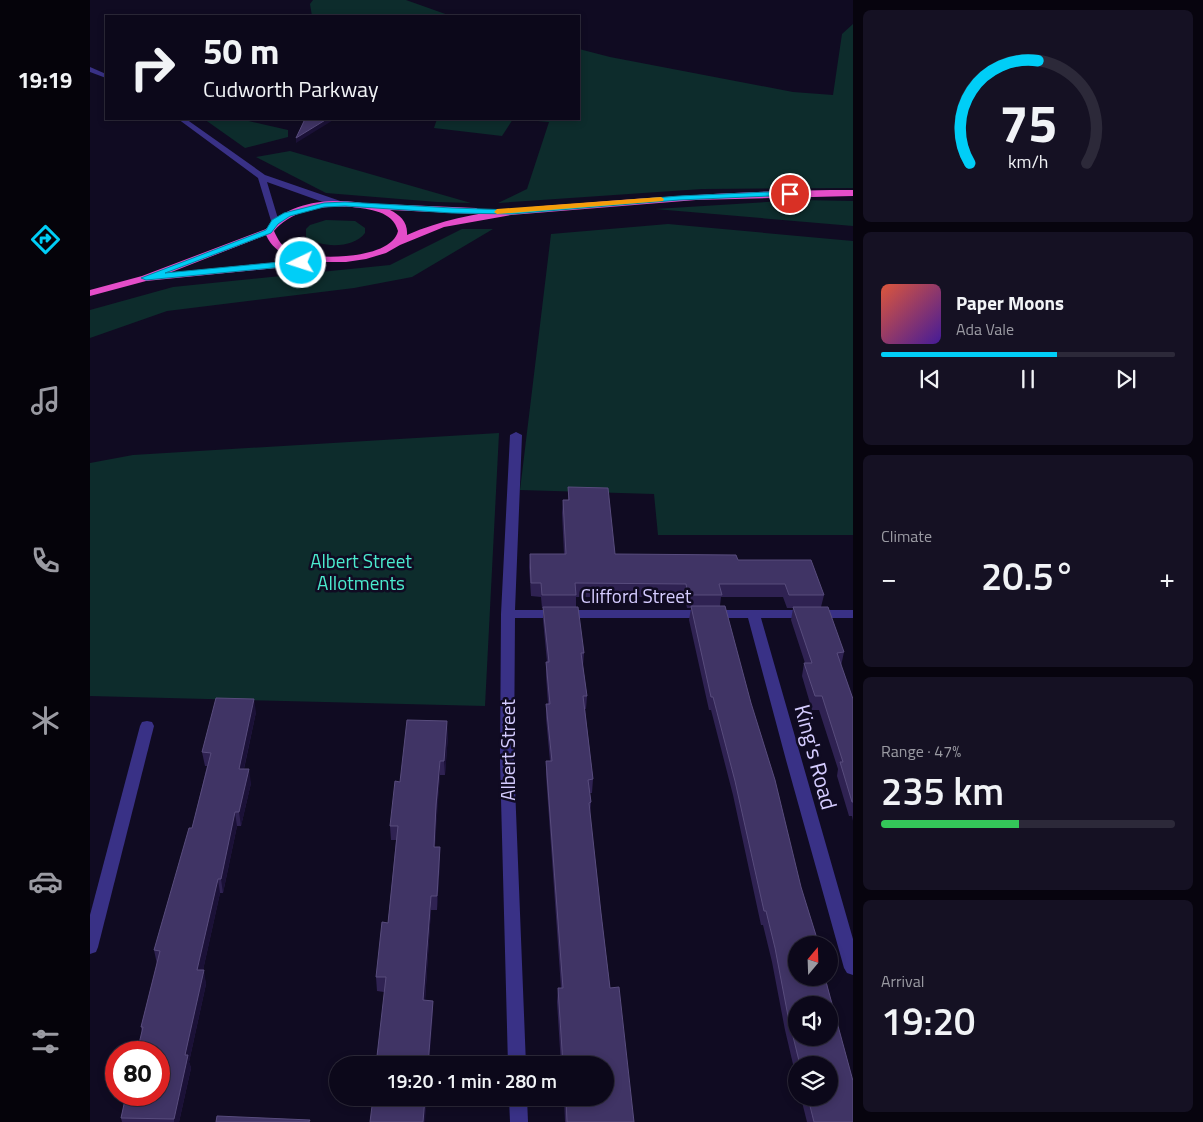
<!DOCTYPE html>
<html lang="en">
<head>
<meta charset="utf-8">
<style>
  body { margin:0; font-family:"Titillium Web",sans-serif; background:#151123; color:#f1f3f6; height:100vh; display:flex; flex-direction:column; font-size:19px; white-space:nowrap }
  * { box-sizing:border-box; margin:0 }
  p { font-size:16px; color:#9a9aa2 }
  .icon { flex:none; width:28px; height:28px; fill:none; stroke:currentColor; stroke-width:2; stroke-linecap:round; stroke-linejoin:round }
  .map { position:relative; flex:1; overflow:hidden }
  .drawer { display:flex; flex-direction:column; gap:10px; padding:10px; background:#07040e; width:350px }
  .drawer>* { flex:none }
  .guide { position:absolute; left:15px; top:15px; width:475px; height:105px; border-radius:0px; box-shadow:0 2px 8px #0003,0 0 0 1px #2c2939; background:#0c081a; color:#f1f3f6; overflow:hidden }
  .needle { width:32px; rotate:19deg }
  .buttons { position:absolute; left:698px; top:936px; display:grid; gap:10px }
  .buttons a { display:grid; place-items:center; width:50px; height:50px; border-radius:50%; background:#0c081a; box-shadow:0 2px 8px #0003,0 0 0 1px #2c2939; font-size:25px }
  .speed { position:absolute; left:15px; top:1041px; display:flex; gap:10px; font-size:25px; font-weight:700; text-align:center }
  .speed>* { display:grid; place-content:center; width:65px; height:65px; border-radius:50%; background:#0c081a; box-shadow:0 2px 8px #0003,0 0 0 1px #2c2939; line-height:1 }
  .speed .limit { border:8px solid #d22; background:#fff; color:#111 }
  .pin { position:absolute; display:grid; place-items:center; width:42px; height:42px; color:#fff; margin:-21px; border:2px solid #fff; border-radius:50%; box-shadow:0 1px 5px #0007 }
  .me { position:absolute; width:55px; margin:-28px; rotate:266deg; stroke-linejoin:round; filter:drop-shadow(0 0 4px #0008) }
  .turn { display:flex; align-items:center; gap:18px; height:105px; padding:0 15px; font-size:22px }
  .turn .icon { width:65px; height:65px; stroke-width:2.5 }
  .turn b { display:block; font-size:35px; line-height:42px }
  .big { font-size:38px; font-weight:600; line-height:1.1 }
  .drawer .tile { flex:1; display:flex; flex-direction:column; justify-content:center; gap:8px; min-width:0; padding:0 18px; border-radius:8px; background:#151123 }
  .drawer .dial { align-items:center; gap:0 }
  .dial svg { height:130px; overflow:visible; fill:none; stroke:#2c2939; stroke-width:7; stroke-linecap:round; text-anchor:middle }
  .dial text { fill:#f1f3f6; stroke:none }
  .song { display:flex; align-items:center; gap:15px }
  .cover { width:60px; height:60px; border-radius:8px; background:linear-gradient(135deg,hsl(10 70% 55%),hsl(260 70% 35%)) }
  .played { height:5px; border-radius:2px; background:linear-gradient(90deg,#00cef7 60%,#2c2939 60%) }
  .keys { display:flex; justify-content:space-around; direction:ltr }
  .heat { display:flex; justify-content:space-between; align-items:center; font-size:28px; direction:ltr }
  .charge { height:8px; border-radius:4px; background:linear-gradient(90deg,#34c759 47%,#2c2939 0) }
  .trip { position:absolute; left:239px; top:1056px; width:285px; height:50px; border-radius:25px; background:#0c081a; box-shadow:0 2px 8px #0003,0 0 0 1px #2c2939; font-weight:600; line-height:50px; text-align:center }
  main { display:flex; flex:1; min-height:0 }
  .menu { display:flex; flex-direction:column; width:90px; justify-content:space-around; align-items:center; background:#05030a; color:#9a9aa2 }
  .menu .icon { width:35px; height:35px }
  .menu .current { color:#00cef7 }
  .menu b { font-size:22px; color:#f1f3f6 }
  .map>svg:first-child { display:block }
</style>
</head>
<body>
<main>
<nav class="menu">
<b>19:19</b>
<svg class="icon current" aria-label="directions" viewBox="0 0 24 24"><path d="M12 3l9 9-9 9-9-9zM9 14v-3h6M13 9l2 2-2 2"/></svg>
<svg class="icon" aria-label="music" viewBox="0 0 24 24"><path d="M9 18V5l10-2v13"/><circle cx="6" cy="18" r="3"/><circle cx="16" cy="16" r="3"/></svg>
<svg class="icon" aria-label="phone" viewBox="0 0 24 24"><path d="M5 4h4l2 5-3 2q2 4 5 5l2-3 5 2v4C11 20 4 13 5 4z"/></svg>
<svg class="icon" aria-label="climate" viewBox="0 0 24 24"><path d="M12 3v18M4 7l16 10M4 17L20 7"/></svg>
<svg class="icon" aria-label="car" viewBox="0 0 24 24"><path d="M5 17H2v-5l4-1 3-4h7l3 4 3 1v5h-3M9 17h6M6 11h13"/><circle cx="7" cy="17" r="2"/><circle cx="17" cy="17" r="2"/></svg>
<svg class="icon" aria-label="filters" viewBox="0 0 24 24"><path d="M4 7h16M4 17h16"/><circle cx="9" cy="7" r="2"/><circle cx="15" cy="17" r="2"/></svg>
</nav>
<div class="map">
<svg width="763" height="1122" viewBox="0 0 763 1122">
  <rect width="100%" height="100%" fill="#100b22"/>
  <g fill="#0d2c2c">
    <polygon points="223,0 316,0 361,16 222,16 220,4"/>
    <polygon points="763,24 763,188 612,189 408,203 437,189 459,122 425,119 489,119 489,49 520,57 703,92 743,95 752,34"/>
    <polygon points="114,119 150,119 198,130 198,137 155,148"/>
    <polygon points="347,119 423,119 412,136 344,128"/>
    <polygon points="200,151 381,203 347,202 236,193 166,157"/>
    <polygon points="710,200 763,201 763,226 565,209"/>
    <path d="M236 220 265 221 275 228V233C263 249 231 248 216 237V229L220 225Z"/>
    <polygon points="578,224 763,241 763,535 568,535 564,494 430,490 461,234"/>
    <polygon points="372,229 403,229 322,277 264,288 77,311 0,338 0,310 83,287 300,265"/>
    <polygon points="409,433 395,706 0,696 0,463 43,455"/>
  </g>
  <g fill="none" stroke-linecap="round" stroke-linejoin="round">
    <g fill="#393186" fill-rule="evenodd">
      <polygon points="426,432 432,435 425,610 763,610 763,618 671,618 763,939 763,975 757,973 754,968 696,760 658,618 425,618 424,761 436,1065 418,1065 410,761 411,614 420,435"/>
      <polygon points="57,721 62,722 64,726 8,947 6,952 0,954 0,915 50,726 52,722"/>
      <polygon points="419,1098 437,1098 438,1122 420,1122"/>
    </g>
    <g fill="#393186" fill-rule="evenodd">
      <polygon points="0,67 16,74 16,78 0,72"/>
      <polygon points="88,119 96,119 175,175 259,204 255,207 230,201 177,182 189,222 182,224 168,178"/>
    </g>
    <path fill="#e44dc9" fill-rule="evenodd" d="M763 190V196L606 200 421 215 354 227 310 245 296 253 276 259 256 262H222L217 265 56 281 0 296V290L52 276 176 229C201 198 251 197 287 206L291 204 386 208 391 211 386 214 300 210C310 215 318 222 317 235 377 209 442 207 506 202 592 195 677 190 763 190ZM262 207C279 209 303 211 308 231 302 260 223 261 201 251 192 247 188 240 184 231 203 209 234 205 262 207ZM176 235C183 250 194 255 209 260L79 273Z"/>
  </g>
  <g fill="#2f2252">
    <polygon points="478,487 525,554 648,560 734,595 731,607 754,652 751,666 763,699 763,821 762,816 759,816 747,776 748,769 729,710 722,710 712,676 714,663 715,663 701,620 703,608 697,608 693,597 631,597 630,606 706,978 736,978 763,1122 717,1122 711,1098 739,1098 739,1065 706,1065 706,1077 695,1030 682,962 673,925 671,925 643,795 621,710 619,710 599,620 601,608 597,608 595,597 486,597 486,607 494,653 493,666 497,696 496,709 495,709 503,779 502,793 500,793 501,802 500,814 511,913 520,988 544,1122 475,1122 474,1098 515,1098 515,1065 471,1065 467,1002 468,988 471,988 456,775 456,761 460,761 456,718 456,704 458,704 456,676 456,662 457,662 453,620 453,608 452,608 451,597 441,596 439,567 440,554 474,554 472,513 473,500 478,500"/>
    <polygon points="166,712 154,769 161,783 151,826 147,826 133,893 130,893 113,970 116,984 99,1062 101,1068 89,1122 32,1122 31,1118 52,1033 51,1027 67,964 64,950 102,828 117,766 115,766 112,752"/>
    <polygon points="358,735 355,775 350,775 346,819 345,847 350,847 350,861 347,910 341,910 335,1001 343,1001 343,1015 294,992 287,991 286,977 298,923 306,840 301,840 300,826"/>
  </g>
  <g fill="#1b1137">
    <polygon points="237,119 245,119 206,143 206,138"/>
    <polygon points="164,699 166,712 151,782 149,769"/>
    <polygon points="357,721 358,735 355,775 354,761"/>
    <polygon points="350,761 350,775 344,861 344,847"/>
    <polygon points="159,769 161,783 151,826 149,812"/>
    <polygon points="145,812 147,826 133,893 131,879"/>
    <polygon points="350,847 350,861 347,910 347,896"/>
    <polygon points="128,879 130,893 110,984 107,970"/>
    <polygon points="341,896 341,910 334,1015 333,1000"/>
    <polygon points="114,970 116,984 99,1062 101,1068 89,1122 84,1122 84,1119 95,1055"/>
    <polygon points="343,1001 343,1015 339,1065 338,1065"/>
    <polygon points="335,1098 337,1098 335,1122 333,1122"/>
  </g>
  <g fill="#403465" stroke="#584c7d" fill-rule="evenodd">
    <polygon points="215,119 237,119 206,138"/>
    <polygon points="478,487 518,488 525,554 646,555 648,560 721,560 734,595 699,595 695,584 629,584 632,595 598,595 596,584 485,583 486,595 452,595 451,583 441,583 440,554 476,554 473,500 479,500"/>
    <path d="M601 606H635L661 703 685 780 711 887 729 945H706V978H735L763 1081V1122H724L718 1098H739V1065H710L698 1016 685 948 676 911H674L645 781 623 697H621ZM706 1005H739V1038H706Z"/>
    <polygon points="453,607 488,607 494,653 491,653 497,696 493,696 503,779 498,780 501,802 499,803 511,913 520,988 529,987 544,1122 477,1122 476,1098 515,1098 515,1065 473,1065 468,988 473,988 456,761 462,761 456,704 460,704 456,662 459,662"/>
    <polygon points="703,607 738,607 754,652 747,653 763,699 763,802 762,802 750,762 753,762 732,696 725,696 714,663 722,663"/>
    <polygon points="126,698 164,699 149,769 159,769 149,812 145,812 131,879 128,879 107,970 114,970 95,1055 98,1055 84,1119 31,1118 36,1095 69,1095 69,1052 47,1052 53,1027 51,1027 70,951 64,950 99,828 102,828 121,753 112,752"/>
    <polygon points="317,720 357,721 354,761 350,761 346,805 344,847 350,847 347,896 341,896 333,1000 343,1001 338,1065 286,1065 296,977 286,977 292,922 298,923 308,826 300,826 305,781 310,782"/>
    <polygon points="283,1098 335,1098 333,1122 280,1122"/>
    <polygon points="127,1116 220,1120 219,1122 126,1122"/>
  </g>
  <polygon fill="#00cef7" stroke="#0086a1" points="700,191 703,192 703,195 589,200 422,214 362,213 255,206 234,207 200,216 188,224 181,233 75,273 211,260 215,263 214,265 56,280 51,278 176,230 182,220 194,213 234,203 255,202 362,208 422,210 589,196"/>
  <polygon fill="#f59e0b" points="571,197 574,199 573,201 407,214 404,212 407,209"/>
  <g text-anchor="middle" stroke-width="5" stroke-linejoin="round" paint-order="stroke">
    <g font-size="19" fill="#4bebce" stroke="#100b22">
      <text x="271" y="568">Albert Street<tspan x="271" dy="22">Allotments</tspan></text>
    </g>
    <g font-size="19" fill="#d5ccff" stroke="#100b22">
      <text x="546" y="603">Clifford Street</text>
      <text transform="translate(418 750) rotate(-90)" y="7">Albert Street</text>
    </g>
    <g font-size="22" fill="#d5ccff" stroke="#100b22">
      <text transform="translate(726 757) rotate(75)" y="8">King's Road</text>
    </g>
  </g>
</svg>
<div class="buttons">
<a><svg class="needle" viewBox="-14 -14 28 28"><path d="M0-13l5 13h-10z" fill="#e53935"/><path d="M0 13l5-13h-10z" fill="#9a9aa2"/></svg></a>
<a><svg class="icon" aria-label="sound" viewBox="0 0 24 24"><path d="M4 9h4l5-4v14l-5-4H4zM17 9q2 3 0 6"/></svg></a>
<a><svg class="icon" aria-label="layers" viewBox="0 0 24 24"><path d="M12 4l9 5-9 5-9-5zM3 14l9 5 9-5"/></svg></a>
</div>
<div class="speed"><div class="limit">80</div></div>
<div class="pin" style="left:700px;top:194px;background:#d93025"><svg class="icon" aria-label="arrive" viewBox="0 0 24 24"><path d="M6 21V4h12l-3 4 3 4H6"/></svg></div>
<svg class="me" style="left:211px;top:263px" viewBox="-20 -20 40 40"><circle r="17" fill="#00cef7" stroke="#fff" stroke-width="3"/><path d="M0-11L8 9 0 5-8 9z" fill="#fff"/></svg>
<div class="trip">19:20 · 1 min · 280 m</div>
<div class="guide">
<div class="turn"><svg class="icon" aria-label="right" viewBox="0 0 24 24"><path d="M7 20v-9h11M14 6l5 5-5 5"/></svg><div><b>50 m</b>Cudworth Parkway</div></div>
</div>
</div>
<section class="drawer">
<div class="tile dial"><svg viewBox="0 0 100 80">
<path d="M14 69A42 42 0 1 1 86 69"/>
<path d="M14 69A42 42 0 0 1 56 6" stroke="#00cef7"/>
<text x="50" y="56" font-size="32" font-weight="700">75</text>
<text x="50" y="72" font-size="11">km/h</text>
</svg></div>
<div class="tile">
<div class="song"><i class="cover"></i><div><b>Paper Moons</b><p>Ada Vale</p></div></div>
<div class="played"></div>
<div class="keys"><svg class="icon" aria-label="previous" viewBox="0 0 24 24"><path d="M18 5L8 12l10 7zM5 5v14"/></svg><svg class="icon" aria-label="pause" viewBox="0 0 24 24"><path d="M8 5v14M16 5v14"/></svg><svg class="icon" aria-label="next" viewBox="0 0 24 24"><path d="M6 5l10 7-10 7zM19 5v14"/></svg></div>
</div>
<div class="tile"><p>Climate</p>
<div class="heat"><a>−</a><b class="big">20.5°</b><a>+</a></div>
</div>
<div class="tile"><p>Range · 47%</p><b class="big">235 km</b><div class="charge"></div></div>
<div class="tile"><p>Arrival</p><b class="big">19:20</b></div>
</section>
</main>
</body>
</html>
